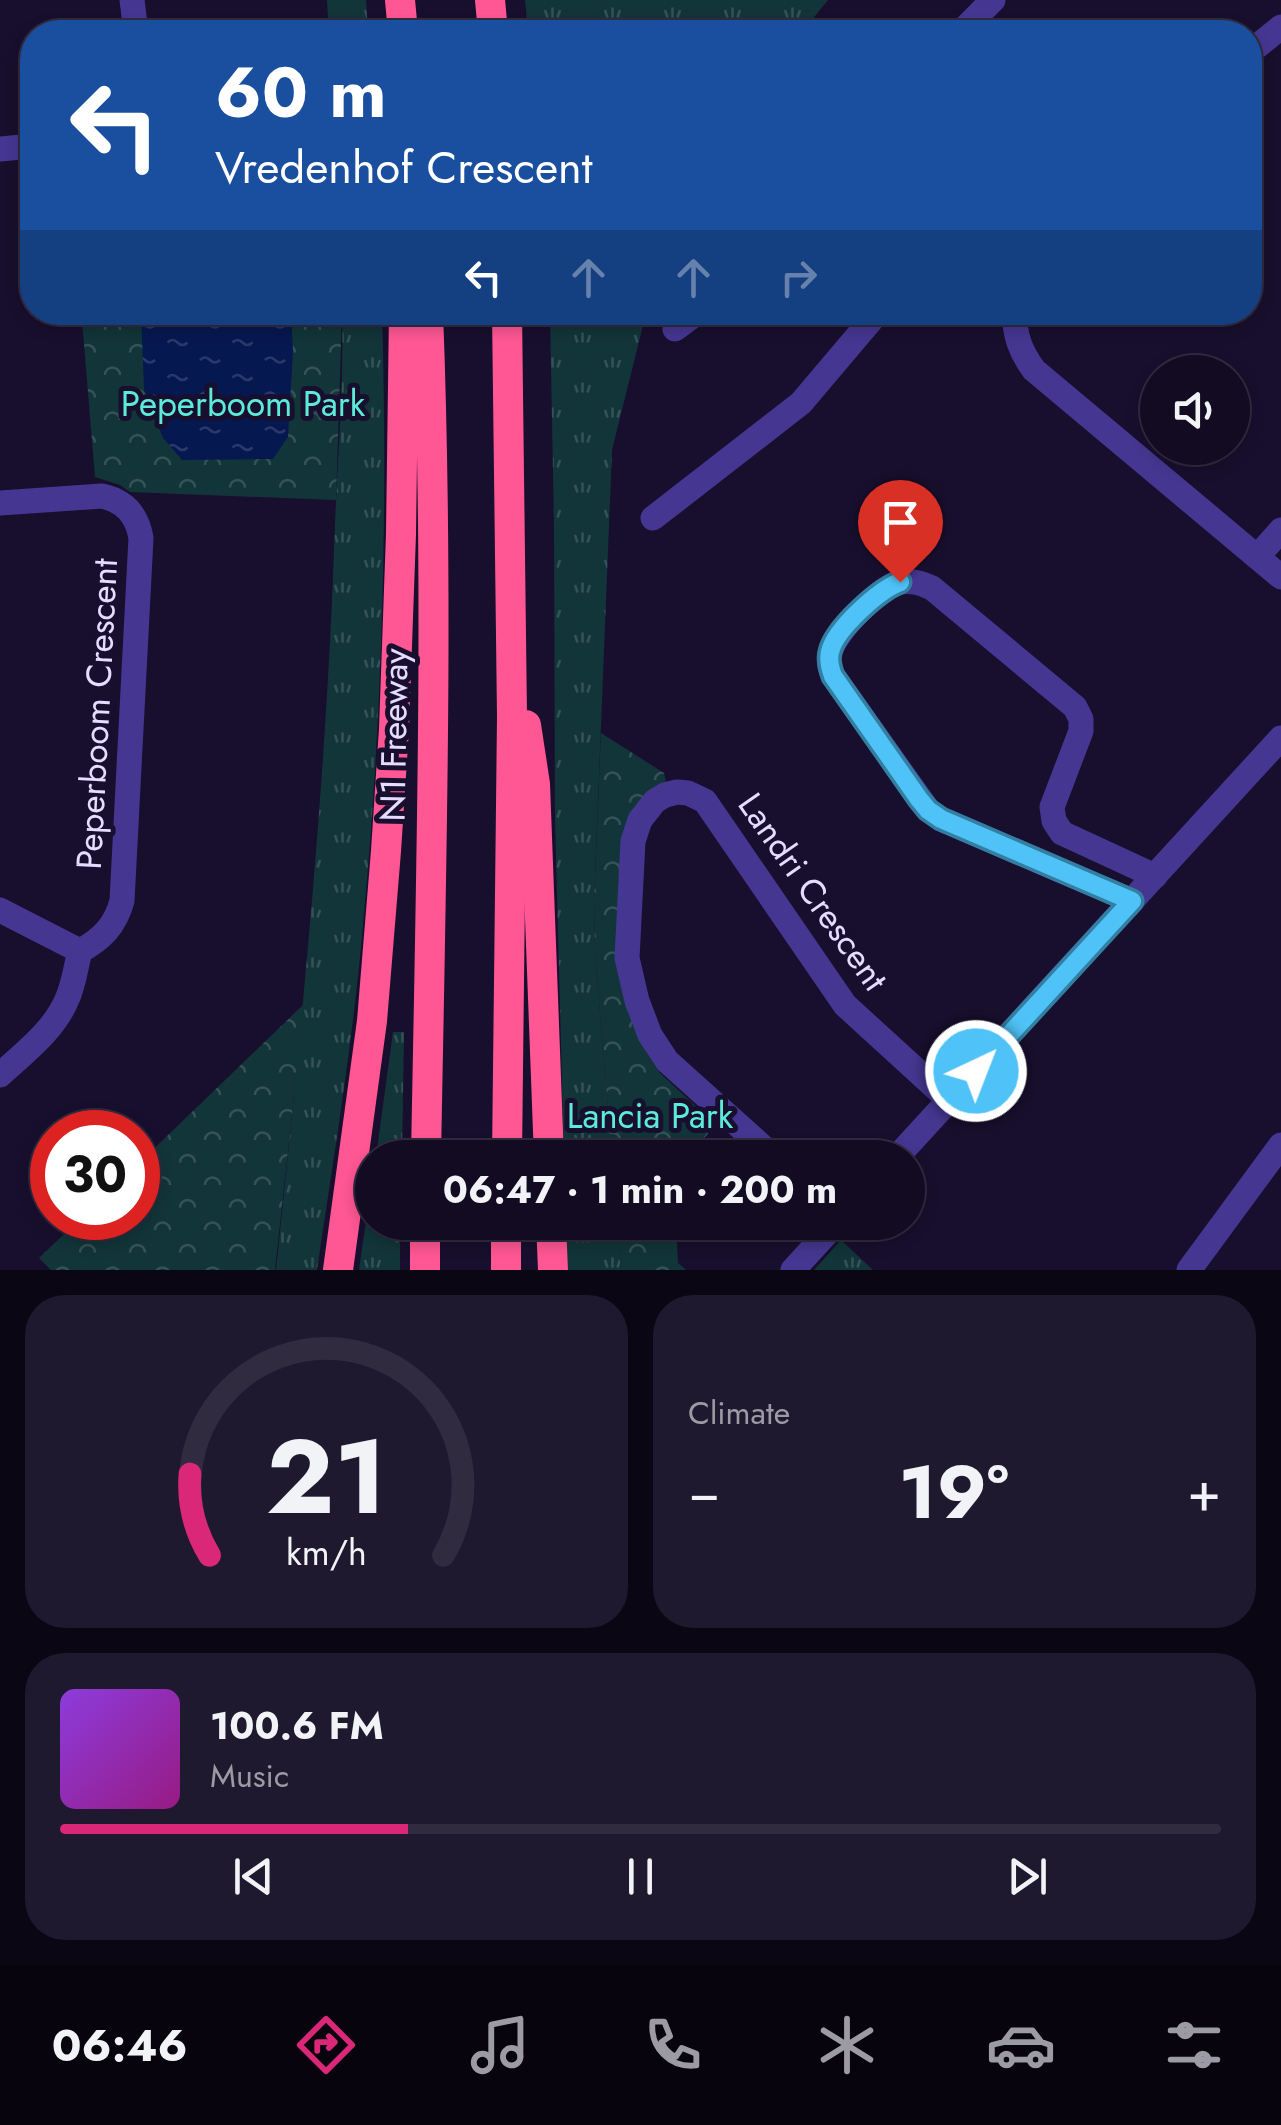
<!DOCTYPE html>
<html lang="en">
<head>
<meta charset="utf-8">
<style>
  body { margin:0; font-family:Jost,sans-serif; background:#1f192f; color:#f1f3f6; height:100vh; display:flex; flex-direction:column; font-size:38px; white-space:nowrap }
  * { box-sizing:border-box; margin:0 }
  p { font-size:32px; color:#9c9ba5 }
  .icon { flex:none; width:55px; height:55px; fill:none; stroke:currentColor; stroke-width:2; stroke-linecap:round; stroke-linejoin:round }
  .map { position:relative; height:1270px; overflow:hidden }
  .sheet { display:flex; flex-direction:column; gap:25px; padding:25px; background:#0a0613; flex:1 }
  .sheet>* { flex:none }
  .top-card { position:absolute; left:20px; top:20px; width:1242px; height:305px; border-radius:40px; box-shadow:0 5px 15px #0003,0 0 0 2px #312b40; background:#1a4fa0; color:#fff; overflow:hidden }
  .buttons { position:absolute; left:1140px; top:355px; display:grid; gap:20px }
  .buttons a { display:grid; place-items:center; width:110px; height:110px; border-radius:50%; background:#120b22; box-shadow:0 5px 15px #0003,0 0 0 2px #312b40; font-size:50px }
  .speed { position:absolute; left:30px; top:1110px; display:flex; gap:20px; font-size:50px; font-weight:700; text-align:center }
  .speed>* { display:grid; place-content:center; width:130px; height:130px; border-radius:50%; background:#120b22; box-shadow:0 5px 15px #0003,0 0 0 2px #312b40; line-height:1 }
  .speed .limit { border:15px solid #d22; background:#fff; color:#111 }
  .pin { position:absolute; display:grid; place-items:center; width:85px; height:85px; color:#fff; margin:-102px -42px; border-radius:50% 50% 50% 0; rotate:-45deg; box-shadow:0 0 10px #0007 }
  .pin .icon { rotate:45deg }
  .me { position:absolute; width:110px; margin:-55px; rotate:43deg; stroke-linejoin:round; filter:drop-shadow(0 0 8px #0008) }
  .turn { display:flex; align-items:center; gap:35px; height:210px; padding:0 30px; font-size:45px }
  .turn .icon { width:130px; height:130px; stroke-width:2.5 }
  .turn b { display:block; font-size:70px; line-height:85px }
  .lanes { display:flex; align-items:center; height:95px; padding:0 30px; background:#0003; justify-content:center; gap:50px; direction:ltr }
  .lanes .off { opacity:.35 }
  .big { font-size:75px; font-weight:700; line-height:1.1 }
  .sheet .card { flex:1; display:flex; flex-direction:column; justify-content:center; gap:15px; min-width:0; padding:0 35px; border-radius:40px; background:#1f192f }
  .sheet .dial { align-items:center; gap:0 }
  .dial svg { height:260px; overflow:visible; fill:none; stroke:#312b40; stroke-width:7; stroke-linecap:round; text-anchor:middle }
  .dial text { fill:#f1f3f6; stroke:none }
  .song { display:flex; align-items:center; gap:30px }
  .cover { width:120px; height:120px; border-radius:15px; background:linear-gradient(135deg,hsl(270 70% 55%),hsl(310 70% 35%)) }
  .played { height:10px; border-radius:5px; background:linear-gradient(90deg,#db2777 30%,#312b40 30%) }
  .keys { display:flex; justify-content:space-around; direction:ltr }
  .heat { display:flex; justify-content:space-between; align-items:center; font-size:55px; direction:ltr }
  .sheet .tiles { flex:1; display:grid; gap:25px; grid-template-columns:1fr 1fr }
  .card:last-child { grid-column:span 2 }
  .trip { position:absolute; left:355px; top:1140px; width:570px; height:100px; border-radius:50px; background:#120b22; box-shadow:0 5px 15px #0003,0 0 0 2px #312b40; font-weight:700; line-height:100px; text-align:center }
  .tabs { display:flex; height:160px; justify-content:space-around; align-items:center; background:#07040e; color:#9c9ba5 }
  .tabs .icon { width:70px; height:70px }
  .tabs .current { color:#db2777 }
  .tabs b { font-size:45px; color:#f1f3f6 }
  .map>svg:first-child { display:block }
</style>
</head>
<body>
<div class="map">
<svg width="1281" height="1270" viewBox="0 0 1281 1270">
  <defs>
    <pattern id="grass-tufts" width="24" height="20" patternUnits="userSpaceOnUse" patternTransform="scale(2.5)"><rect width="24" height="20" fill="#123539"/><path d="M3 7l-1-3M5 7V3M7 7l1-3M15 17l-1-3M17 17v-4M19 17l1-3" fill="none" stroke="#345257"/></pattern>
    <pattern id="park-crowns" width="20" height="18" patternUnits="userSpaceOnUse" patternTransform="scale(2.5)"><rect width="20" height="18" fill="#123539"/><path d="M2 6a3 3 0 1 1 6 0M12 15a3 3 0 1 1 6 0" fill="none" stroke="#345257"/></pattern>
    <pattern id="water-ripples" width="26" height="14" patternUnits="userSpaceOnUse" patternTransform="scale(2.5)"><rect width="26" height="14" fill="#061850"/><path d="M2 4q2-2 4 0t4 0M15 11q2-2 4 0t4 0" fill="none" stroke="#2a396a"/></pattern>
  </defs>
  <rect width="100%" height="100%" fill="#180f2e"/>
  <g fill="url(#grass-tufts)">
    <polygon points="327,0 366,0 368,32 329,32"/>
    <polygon points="525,0 828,0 802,32 528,32"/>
    <path d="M342 313H382C388 517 382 722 363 925 353 1041 334 1155 317 1270H276C302 1022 327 774 335 524 338 454 344 383 342 313Z"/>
    <polygon points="550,313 646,313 612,450 594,900 595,953 612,1157 564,1157 555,819 554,524"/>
    <polygon points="393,1032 404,1032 402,1157 376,1157"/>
    <polygon points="372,1180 372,1222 400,1223 400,1270 359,1270"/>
    <polygon points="566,1223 617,1223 621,1270 568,1270"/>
    <polygon points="841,1240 873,1270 814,1270"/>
  </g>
  <g fill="url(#park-crowns)">
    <polygon points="100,312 342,313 336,500 130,492 120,485 95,477 82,320 100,319"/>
    <path d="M601 733 664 773 666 782C641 797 628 811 621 839L617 941 646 1052 660 1073 716 1125 687 1157H612L595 953 594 900Z"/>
    <polygon points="304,1004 275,1270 51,1270 39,1258 81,1218 138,1218 138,1164"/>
    <polygon points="617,1223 676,1223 678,1263 686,1270 621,1270"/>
  </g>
  <polygon fill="url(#water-ripples)" points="141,313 291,313 293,351 288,437 273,459 182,460 163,438 144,390"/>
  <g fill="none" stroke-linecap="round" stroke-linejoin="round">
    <g stroke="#453791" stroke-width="25">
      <polyline points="132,0 136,32"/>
      <polyline points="961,32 993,0"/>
      <polyline points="1250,52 1281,27"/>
      <polyline points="0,149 32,146"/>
      <path d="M1014 312C1015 336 1020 351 1034 370L1281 577"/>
      <polyline points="675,329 698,312"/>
      <path d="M0 503 102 496C125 501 137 515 141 538L122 901C115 926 102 939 80 951L0 910"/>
      <polyline points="653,518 801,403 878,312"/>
      <polyline points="1257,557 1281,530"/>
      <path d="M1132 901 941 819 928 810 833 676C830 669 828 661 830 653 834 632 881 586 901 582 913 580 922 583 932 588L1075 707 1081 719V731L1052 807 1054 821 1062 833 1155 876"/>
      <path d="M0 1075C25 1052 55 1030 68 997 74 983 76 966 80 951"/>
      <polyline points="775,1158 667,1061 650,1035 637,1001 627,958 633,841 640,820 655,801 665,795 677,792 688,793 705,801 845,1005 949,1100"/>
      <polyline points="896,1158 1281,738"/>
      <polyline points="793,1270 837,1222"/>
      <polyline points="1189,1270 1281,1145"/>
    </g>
    <g stroke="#ff5793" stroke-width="30">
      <polyline points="400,0 403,32"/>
      <polyline points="490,0 493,32"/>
      <polyline points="507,312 512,717 507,1158"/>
      <polyline points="526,725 535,784 549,1158"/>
      <path d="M426 1158C431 876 439 594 428 312"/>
      <polyline points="551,1222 553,1270"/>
      <polyline points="338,1270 372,1021 386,851 394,729 401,534 404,312"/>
      <polyline points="425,1270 425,1222"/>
      <polyline points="506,1270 506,1222"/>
    </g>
  </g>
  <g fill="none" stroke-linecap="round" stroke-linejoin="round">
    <defs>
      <path id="route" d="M900 582C879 590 835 629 830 652 828 660 830 668 833 676L919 799 928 810 941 819 1132 901 976 1071"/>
    </defs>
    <use href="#route" stroke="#337fa1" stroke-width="25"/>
    <use href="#route" stroke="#4fc3f7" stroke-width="18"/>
  </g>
  <g text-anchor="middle" stroke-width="10" stroke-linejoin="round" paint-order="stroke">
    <g font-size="35" fill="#5debd9" stroke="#180f2e">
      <text x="243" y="416">Peperboom Park</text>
      <text x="650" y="1128">Lancia Park</text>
    </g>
    <g font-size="35" fill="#e5dcff" stroke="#180f2e">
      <text transform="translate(97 714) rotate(-87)" y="12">Peperboom Crescent</text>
      <text transform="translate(394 735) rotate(-89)" y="12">N1 Freeway</text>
      <text transform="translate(813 892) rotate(55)" y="12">Landri Crescent</text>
    </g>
  </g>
</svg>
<div class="buttons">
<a><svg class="icon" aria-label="sound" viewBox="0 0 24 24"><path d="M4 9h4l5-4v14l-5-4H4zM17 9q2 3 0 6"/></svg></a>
</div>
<div class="speed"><div class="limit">30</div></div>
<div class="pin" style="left:900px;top:582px;background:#d93025"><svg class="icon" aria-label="arrive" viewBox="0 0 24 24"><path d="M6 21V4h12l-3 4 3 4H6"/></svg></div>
<svg class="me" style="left:976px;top:1071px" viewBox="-20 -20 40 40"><circle r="17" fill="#4fc3f7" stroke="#fff" stroke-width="3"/><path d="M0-11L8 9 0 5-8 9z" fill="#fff"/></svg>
<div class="trip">06:47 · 1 min · 200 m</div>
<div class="top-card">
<div class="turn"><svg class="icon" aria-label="left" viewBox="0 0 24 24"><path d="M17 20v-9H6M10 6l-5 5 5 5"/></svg><div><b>60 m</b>Vredenhof Crescent</div></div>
<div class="lanes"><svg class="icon" aria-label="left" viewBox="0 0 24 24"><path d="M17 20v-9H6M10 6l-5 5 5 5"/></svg><svg class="icon off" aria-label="ahead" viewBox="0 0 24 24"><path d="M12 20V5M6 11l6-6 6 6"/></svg><svg class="icon off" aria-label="ahead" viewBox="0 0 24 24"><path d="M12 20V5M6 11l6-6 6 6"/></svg><svg class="icon off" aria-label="right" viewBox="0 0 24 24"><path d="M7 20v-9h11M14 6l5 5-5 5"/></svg></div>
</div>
</div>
<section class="sheet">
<div class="tiles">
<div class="card dial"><svg viewBox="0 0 100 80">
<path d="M14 69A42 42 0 1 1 86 69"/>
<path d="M14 69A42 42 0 0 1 8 44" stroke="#db2777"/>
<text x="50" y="56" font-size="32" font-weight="700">21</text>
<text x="50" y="72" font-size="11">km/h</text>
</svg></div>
<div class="card"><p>Climate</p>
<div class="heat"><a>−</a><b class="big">19°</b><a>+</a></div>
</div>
<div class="card">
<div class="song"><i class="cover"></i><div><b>100.6 FM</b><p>Music</p></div></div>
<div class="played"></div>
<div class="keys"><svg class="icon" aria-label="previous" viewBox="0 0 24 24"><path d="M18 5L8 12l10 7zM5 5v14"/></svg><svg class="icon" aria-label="pause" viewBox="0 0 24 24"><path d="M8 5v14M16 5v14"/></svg><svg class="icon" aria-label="next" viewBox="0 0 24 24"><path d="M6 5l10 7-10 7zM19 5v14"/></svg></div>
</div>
</div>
</section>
<nav class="tabs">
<b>06:46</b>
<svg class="icon current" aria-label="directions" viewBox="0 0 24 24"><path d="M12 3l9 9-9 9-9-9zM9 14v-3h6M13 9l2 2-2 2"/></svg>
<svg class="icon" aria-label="music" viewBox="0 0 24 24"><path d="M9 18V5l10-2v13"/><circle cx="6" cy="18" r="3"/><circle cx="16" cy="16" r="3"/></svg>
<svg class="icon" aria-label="phone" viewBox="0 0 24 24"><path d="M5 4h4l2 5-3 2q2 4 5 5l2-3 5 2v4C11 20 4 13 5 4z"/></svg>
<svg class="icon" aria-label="climate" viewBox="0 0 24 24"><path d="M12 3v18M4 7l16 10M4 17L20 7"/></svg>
<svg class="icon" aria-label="car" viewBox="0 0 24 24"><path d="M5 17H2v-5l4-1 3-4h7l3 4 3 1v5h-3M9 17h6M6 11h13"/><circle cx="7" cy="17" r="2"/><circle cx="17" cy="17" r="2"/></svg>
<svg class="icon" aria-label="filters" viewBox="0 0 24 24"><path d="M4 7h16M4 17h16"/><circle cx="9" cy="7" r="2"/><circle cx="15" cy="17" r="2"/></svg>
</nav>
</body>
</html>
